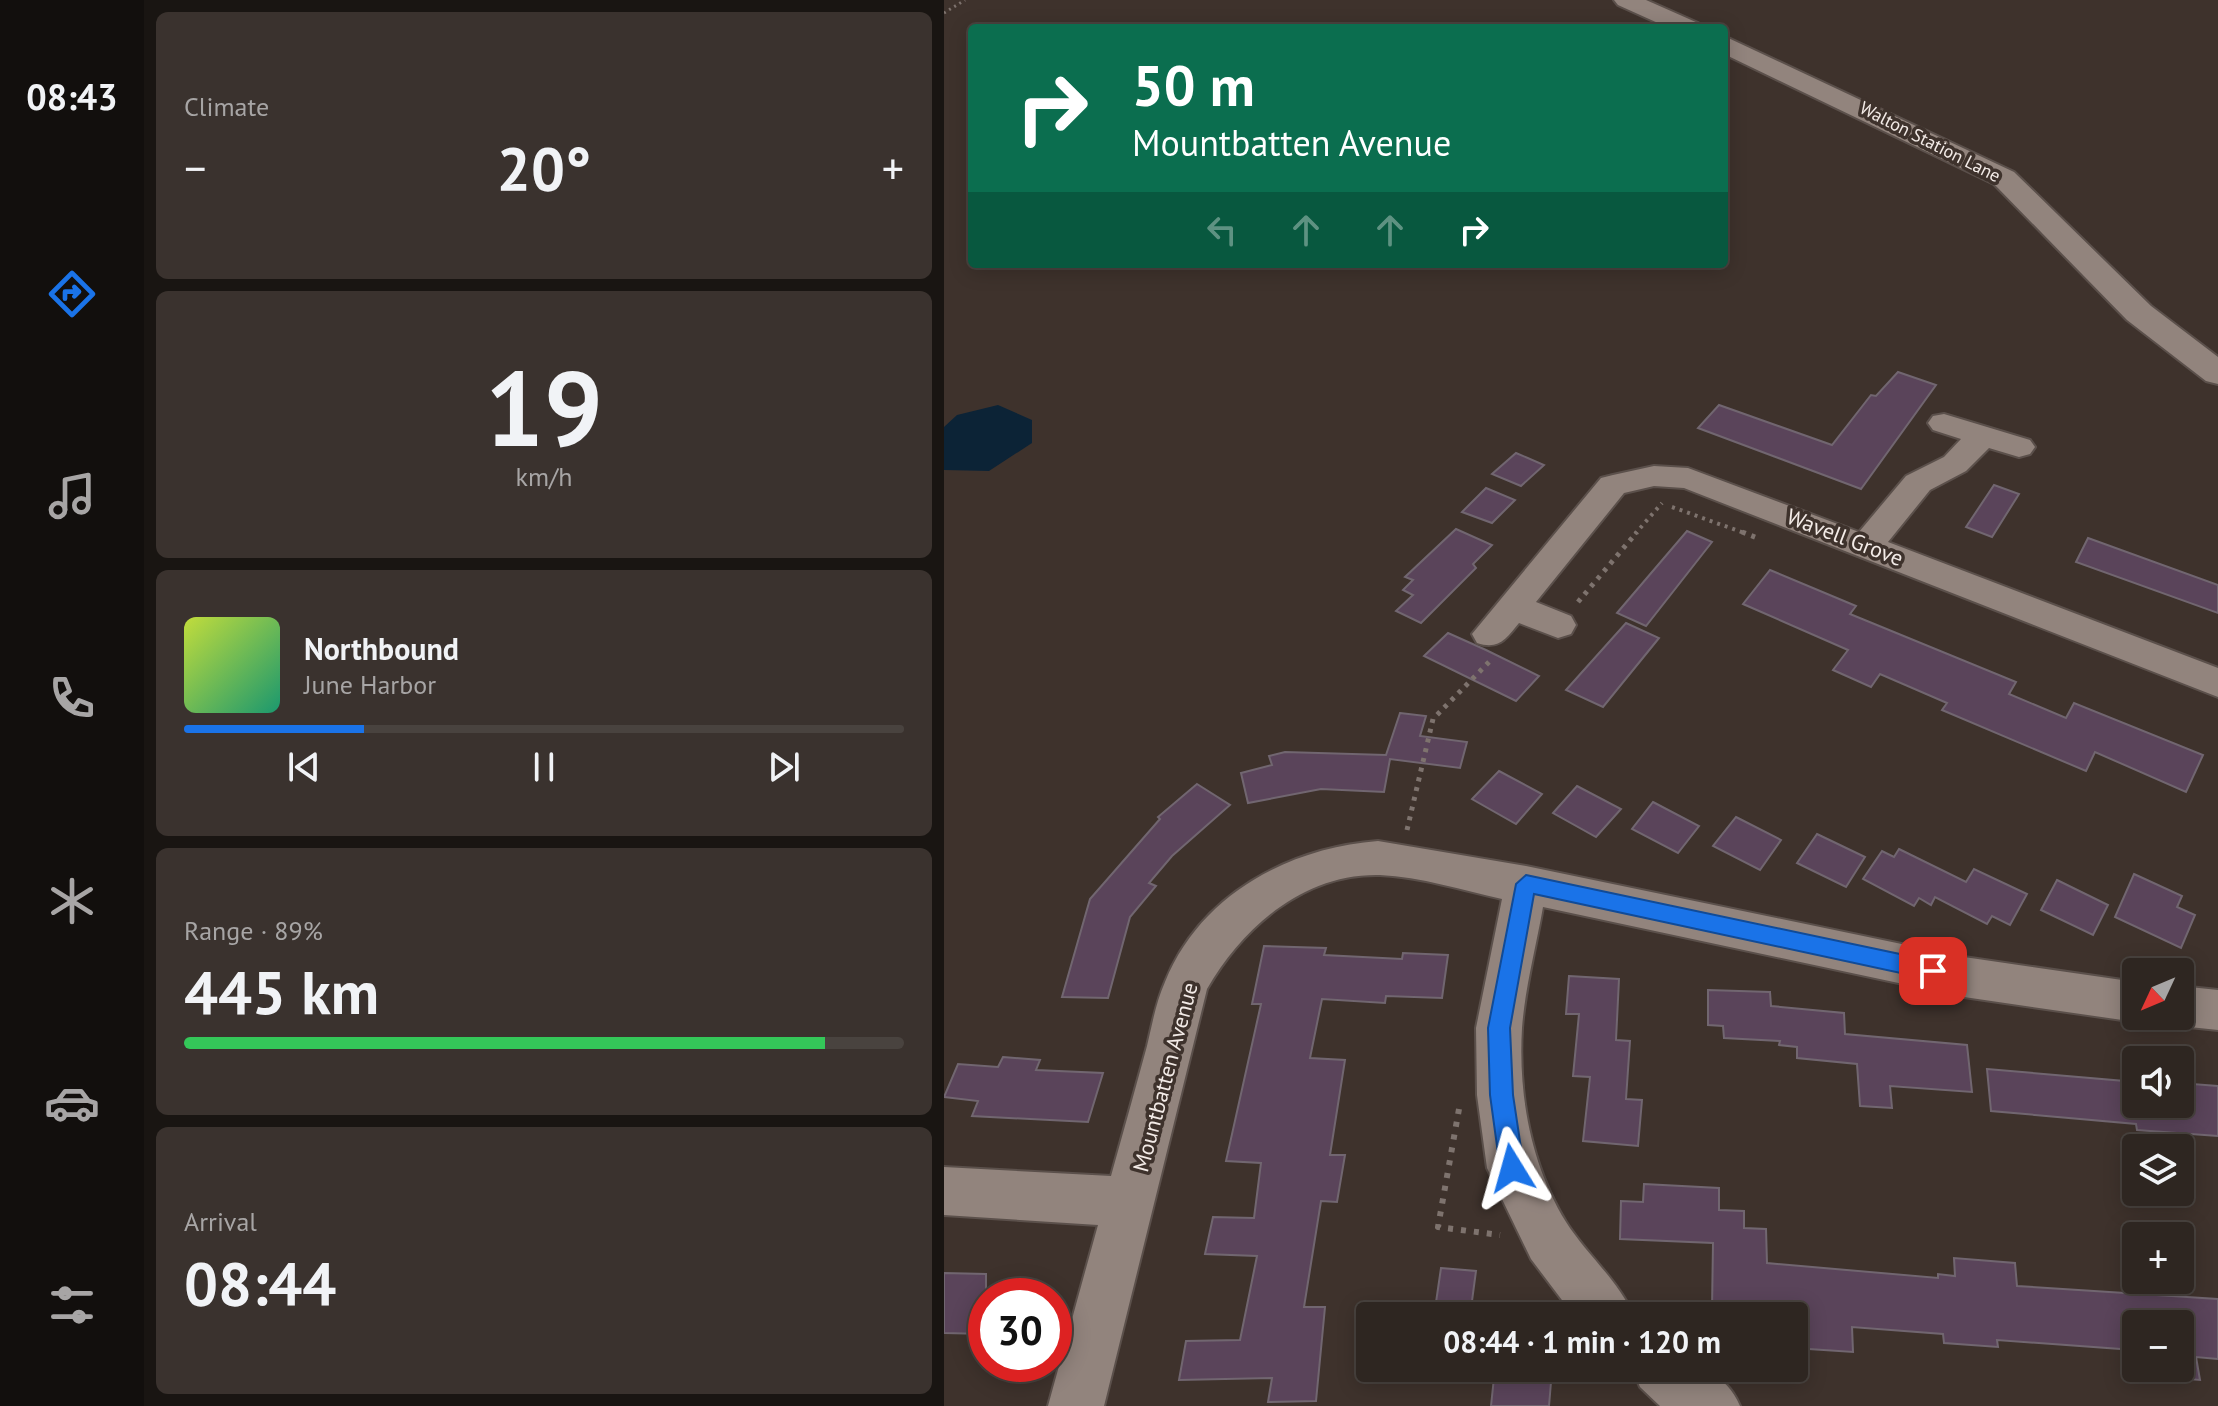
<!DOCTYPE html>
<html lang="en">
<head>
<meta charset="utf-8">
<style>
  body { margin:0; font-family:"PT Sans",sans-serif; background:#3a322e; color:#f1f3f6; height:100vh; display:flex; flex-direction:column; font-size:30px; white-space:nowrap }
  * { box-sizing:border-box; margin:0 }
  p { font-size:26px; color:#a7a5a5 }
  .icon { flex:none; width:44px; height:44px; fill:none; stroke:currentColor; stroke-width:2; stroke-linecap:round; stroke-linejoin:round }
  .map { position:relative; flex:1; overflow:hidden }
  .sheet { display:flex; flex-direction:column; gap:12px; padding:12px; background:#191512; width:800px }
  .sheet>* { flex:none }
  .hud { position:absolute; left:24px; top:24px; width:760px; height:244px; border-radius:8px; box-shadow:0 4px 20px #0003,0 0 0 2px #49433f; background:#0b6e4f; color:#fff; overflow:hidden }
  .needle { width:52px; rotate:226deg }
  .fabs { position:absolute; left:1178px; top:958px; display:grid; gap:16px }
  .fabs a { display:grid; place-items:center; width:72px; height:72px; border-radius:8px; background:#2e2621; box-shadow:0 4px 20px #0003,0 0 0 2px #49433f; font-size:40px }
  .speed { position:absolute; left:24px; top:1278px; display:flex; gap:16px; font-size:40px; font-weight:700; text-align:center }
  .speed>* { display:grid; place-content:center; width:104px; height:104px; border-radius:50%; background:#2e2621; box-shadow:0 4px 20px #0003,0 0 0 2px #49433f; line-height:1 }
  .speed .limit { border:12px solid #d22; background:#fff; color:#111 }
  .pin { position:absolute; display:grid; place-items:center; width:68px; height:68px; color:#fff; margin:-34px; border-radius:16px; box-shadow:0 4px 12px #0006 }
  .me { position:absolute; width:88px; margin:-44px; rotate:352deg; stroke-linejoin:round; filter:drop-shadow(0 0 6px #0008) }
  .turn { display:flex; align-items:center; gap:28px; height:168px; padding:0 32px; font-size:36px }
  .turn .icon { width:104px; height:104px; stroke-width:2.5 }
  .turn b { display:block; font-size:56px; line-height:68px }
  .lanes { display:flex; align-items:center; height:76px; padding:0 32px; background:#0003; justify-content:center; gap:40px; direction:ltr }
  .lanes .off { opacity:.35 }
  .big { font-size:60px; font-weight:700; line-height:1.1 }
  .sheet .card { flex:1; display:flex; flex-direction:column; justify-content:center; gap:12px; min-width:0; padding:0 28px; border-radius:12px; background:#3a322e }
  .sheet .dial { align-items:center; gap:0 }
  .dial b { font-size:104px; line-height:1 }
  .song { display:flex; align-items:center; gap:24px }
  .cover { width:96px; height:96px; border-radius:12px; background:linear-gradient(135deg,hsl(70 70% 55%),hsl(160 70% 35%)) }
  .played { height:8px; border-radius:4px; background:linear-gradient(90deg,#1a73e8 25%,#49433f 25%) }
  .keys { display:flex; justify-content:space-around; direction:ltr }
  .heat { display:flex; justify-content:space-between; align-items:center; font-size:44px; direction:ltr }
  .charge { height:12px; border-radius:6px; background:linear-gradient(90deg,#34c759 89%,#49433f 0) }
  .trip { position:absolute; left:412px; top:1302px; width:452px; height:80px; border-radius:8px; background:#2e2621; box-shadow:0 4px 20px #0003,0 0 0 2px #49433f; font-weight:700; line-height:80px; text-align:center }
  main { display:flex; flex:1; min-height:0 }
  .tab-bar { display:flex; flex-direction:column; width:144px; justify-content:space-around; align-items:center; background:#120f0d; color:#a7a5a5 }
  .tab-bar .icon { width:56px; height:56px }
  .tab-bar .active { color:#1a73e8 }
  .tab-bar b { font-size:36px; color:#f1f3f6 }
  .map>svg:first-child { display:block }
</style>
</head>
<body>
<main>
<nav class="tab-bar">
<b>08:43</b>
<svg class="icon active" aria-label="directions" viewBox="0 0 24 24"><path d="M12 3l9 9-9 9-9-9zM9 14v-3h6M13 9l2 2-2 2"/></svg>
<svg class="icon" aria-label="music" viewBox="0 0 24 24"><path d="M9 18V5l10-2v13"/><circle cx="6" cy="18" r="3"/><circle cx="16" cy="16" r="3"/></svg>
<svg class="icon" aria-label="phone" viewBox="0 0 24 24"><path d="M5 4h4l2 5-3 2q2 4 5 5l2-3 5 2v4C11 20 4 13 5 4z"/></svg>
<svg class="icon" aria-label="climate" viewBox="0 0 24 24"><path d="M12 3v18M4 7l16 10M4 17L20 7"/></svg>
<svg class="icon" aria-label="car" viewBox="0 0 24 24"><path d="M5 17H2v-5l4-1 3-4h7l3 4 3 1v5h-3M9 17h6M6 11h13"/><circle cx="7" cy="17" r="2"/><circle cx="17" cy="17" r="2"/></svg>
<svg class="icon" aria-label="filters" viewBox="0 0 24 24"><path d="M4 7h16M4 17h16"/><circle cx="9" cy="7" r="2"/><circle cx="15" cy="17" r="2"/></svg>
</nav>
<section class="sheet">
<div class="card"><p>Climate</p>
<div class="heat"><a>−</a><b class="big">20°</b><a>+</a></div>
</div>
<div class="card dial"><b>19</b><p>km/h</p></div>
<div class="card">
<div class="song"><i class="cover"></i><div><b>Northbound</b><p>June Harbor</p></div></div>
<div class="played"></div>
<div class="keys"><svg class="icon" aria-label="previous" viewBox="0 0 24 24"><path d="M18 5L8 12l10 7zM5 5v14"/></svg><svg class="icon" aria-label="pause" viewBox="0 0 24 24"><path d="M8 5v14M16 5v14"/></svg><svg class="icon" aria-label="next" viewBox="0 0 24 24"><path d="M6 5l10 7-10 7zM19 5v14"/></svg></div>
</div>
<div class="card"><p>Range · 89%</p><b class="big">445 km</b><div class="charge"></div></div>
<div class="card"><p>Arrival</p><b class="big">08:44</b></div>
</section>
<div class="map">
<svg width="1274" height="1406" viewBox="0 0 1274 1406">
  <rect width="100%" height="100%" fill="#3e322c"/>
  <polygon fill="#0c2336" points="54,405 88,420 88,443 45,471 0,470 0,427 13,415"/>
  <g fill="#5a445a" stroke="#716670" stroke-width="2">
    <polygon points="954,372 992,385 917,489 754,428 775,405 888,445 927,395 932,396"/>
    <polygon points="572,453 600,465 577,486 548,474"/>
    <polygon points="1050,485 1075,494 1048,537 1022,527"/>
    <polygon points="542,488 571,500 548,523 518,512"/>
    <polygon points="512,529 548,545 529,564 532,568 477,623 452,611 469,595 459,590 469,580 461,577"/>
    <polygon points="743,531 768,542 702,626 673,613"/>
    <polygon points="1144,538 1274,585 1274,613 1132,562"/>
    <polygon points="826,570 912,606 906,614 1072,682 1065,694 1122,718 1130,703 1259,755 1242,792 1151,752 1142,771 998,710 1003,703 936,674 927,687 889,670 904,650 799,604"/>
    <polygon points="682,623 715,638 659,707 622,690"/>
    <polygon points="504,633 542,650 595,676 572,701 480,656"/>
    <polygon points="456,713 482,716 476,736 523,742 516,768 446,759 440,792 377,789 304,803 297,773 328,765 325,756 341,752 442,755"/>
    <polygon points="555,771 598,794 572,824 528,799"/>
    <polygon points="253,784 286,805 228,856 205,883 212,886 186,917 164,998 118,997 146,899 216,819 214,817"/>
    <polygon points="633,786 677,809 652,837 609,813"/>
    <polygon points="709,802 755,826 734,853 688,829"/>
    <polygon points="792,817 837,840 816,870 769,846"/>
    <polygon points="873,834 921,857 902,887 853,863"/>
    <polygon points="955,849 1022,882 1030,869 1083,894 1066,925 1048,916 1043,924 991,897 987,905 975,898 970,906 919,879 938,851 950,857"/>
    <polygon points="1190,874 1238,896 1233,907 1251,915 1237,948 1171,917"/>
    <polygon points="1113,880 1164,905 1149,935 1097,910"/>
    <polygon points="320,946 382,948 380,955 458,959 459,953 504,955 498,998 442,996 441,1003 378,999 366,1058 401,1060 386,1155 401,1155 393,1202 377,1201 360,1307 381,1307 372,1401 324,1402 328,1378 235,1380 242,1341 296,1340 313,1256 261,1254 269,1217 310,1218 317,1163 282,1161 317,1004 308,1004"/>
    <polygon points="625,976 675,979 672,1040 686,1041 682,1099 698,1100 694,1146 639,1141 646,1077 629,1076 635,1014 622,1014"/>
    <polygon points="764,990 826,992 827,1006 900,1013 901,1034 1023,1045 1028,1092 946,1086 948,1108 916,1106 913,1064 853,1058 853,1047 835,1045 836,1041 780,1038 779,1026 764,1025"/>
    <polygon points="59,1057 96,1060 92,1070 159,1073 144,1122 28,1116 34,1101 0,1097 14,1064 54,1067"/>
    <polygon points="1043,1069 1192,1082 1192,1104 1236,1104 1236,1083 1274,1086 1274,1136 1193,1130 1192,1124 1047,1111"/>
    <polygon points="700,1184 775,1188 775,1210 800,1211 800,1228 822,1229 823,1263 994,1278 994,1274 1011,1276 1010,1258 1071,1263 1073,1286 1274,1299 1274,1359 1252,1357 1256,1380 1195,1375 1193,1368 1236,1368 1236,1324 1192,1324 1192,1361 1190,1350 1053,1340 1054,1347 1000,1343 999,1334 908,1327 909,1352 850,1348 850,1316 789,1316 789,1311 768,1309 769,1243 676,1239 677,1201 699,1202"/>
    <polygon points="497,1268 532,1271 526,1316 490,1316"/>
    <polygon points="0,1273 42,1274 42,1334 0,1333"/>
    <polygon points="551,1368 608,1370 605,1406 547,1406"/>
  </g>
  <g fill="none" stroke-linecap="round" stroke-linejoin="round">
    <defs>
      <g id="minor">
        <path d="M1000 414 1086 440 1091 447 1086 454 1075 457 1045 448 1022 471 986 490 944 542 1274 668V697L740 488 710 486 680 493 592 602 627 616 632 625 627 634 614 638 575 623C562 639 555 650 533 643L528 634 657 478 669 475 710 466 744 468 915 532 962 476 1000 457 1017 439 989 430 984 423 989 416Z"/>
        <path d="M434 841 582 866 1020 957 1192 982V1016H1208L1192 1022 1020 997 599 907C592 947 581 988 578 1028 574 1095 587 1165 622 1222 643 1255 674 1280 690 1316H630L587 1259 543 1168 533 1095 532 1028 558 899C518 890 477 877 436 875 360 873 299 927 263 989L160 1406H104L154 1225 0 1215V1167L167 1176C179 1133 191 1090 203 1046 208 1025 212 1002 221 982 256 895 344 848 434 841Z"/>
        <polygon points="1236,986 1274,990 1274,1030 1236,1026 1220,1020 1218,1016 1236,1016"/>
        <path d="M688 1368C731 1368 776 1358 796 1406H716L696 1387Z"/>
      </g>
      <g id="secondary">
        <polygon points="670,0 702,0 754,23 757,28 725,28 674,5"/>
        <polygon points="780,36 1070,172 1207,306 1274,357 1274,384 1262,381 1183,320 1050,184 780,54"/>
      </g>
    </defs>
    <use href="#minor" stroke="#5b504b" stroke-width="4"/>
    <use href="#secondary" stroke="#5b504b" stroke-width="4"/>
    <polyline stroke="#7e736e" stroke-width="3" stroke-dasharray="2 4" stroke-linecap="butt" points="0,13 21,0"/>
    <g stroke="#7e736e" stroke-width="4" stroke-dasharray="3 5" stroke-linecap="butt">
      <polyline points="728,507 803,534"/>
      <polyline points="691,534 718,503"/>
    </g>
    <g stroke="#7e736e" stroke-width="5" stroke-dasharray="4 6" stroke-linecap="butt">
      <polyline points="798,532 816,539"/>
      <polyline points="634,602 693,532"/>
      <polyline points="463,830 489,719 545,662"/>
    </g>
    <polyline stroke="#7e736e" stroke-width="6" stroke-dasharray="5 8" stroke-linecap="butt" points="515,1109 494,1227 556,1235"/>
    <use href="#minor" fill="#92847d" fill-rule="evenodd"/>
    <use href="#secondary" fill="#92847d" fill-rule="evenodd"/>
  </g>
  <polygon fill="#1a73e8" stroke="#114b97" stroke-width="2" points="582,875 989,961 996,964 999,971 996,977 989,980 590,894 566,1028 569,1095 580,1168 576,1176 568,1180 560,1176 556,1168 546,1095 544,1028 572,884"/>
  <g text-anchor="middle" stroke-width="7" stroke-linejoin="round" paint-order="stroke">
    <g font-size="18" fill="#f3ebe7" stroke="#3e322c">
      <text transform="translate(986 142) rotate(27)" y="6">Walton Station Lane</text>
    </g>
    <g font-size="22" fill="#f3ebe7" stroke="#3e322c">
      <text transform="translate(901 537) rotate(21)" y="8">Wavell Grove</text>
      <text transform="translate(221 1077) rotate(-75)" y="8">Mountbatten Avenue</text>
    </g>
  </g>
</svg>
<div class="fabs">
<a><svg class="needle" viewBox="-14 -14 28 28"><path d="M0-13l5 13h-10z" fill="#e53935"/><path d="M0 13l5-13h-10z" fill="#a7a5a5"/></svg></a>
<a><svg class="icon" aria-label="sound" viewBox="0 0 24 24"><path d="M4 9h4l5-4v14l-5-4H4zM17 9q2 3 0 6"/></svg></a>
<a><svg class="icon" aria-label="layers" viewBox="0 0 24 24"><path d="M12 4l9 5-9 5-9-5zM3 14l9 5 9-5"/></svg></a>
<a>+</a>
<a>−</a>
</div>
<div class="speed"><div class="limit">30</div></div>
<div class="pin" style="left:989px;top:971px;background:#d93025"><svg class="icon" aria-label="arrive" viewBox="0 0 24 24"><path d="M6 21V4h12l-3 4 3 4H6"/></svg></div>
<svg class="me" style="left:568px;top:1168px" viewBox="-20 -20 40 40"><path d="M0-17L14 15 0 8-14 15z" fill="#1a73e8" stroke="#fff" stroke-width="4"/></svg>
<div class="trip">08:44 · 1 min · 120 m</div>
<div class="hud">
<div class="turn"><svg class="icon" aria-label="right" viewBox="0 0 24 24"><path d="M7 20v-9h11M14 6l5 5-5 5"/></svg><div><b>50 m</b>Mountbatten Avenue</div></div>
<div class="lanes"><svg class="icon off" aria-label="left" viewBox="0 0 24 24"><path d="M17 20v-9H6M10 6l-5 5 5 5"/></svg><svg class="icon off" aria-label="ahead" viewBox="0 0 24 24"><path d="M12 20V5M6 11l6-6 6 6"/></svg><svg class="icon off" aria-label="ahead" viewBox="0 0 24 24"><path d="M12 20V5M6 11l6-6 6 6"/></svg><svg class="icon" aria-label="right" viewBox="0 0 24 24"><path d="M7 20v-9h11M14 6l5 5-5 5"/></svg></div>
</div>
</div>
</main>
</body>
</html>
